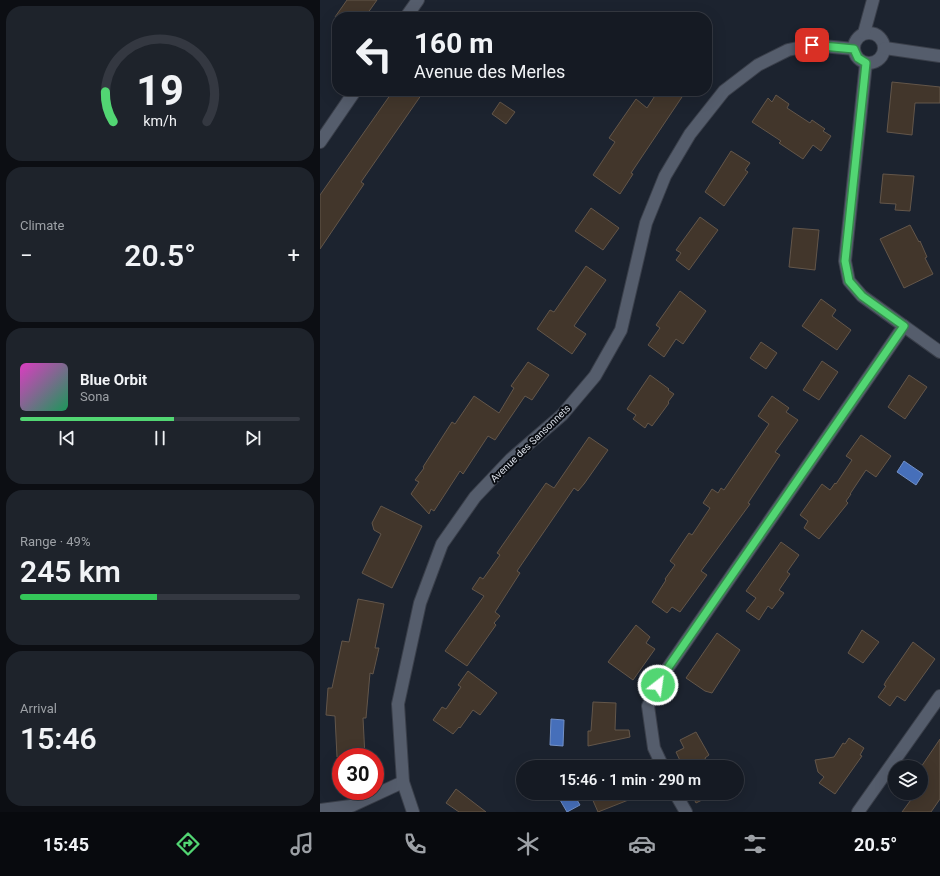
<!DOCTYPE html>
<html lang="en">
<head>
<meta charset="utf-8">
<style>
  body { margin:0; font-family:Roboto,sans-serif; background:#1e232b; color:#f1f3f6; height:100vh; display:flex; flex-direction:column; font-size:15px; white-space:nowrap }
  * { box-sizing:border-box; margin:0 }
  p { font-size:13px; color:#9da1a6 }
  .icon { flex:none; width:22px; height:22px; fill:none; stroke:currentColor; stroke-width:2; stroke-linecap:round; stroke-linejoin:round }
  .map { position:relative; flex:1; overflow:hidden }
  .drawer { display:flex; flex-direction:column; gap:6px; padding:6px; background:#0c0e13; width:320px }
  .drawer>* { flex:none }
  .top-card { position:absolute; left:12px; top:12px; width:380px; height:84px; border-radius:16px; box-shadow:0 4px 16px #0002,0 0 0 1px #343841; background:#151a23; color:#f1f3f6; overflow:hidden }
  .tools { position:absolute; left:568px; top:760px; display:grid; gap:8px }
  .tools a { display:grid; place-items:center; width:40px; height:40px; border-radius:50%; background:#151a23; box-shadow:0 4px 16px #0002,0 0 0 1px #343841; font-size:20px }
  .speed { position:absolute; left:12px; top:748px; display:flex; gap:8px; font-size:20px; font-weight:700; text-align:center }
  .speed>* { display:grid; place-content:center; width:52px; height:52px; border-radius:50%; background:#151a23; box-shadow:0 4px 16px #0002,0 0 0 1px #343841; line-height:1 }
  .speed .limit { border:6px solid #d22; background:#fff; color:#111 }
  .pin { position:absolute; display:grid; place-items:center; width:34px; height:34px; color:#fff; margin:-17px; border-radius:8px; box-shadow:0 2px 6px #0006 }
  .me { position:absolute; width:44px; margin:-22px; rotate:30deg; stroke-linejoin:round; filter:drop-shadow(0 0 3px #0008) }
  .turn { display:flex; align-items:center; gap:14px; height:84px; padding:0 16px; font-size:18px }
  .turn .icon { width:52px; height:52px; stroke-width:2.5 }
  .turn b { display:block; font-size:28px; line-height:34px }
  .big { font-size:30px; font-weight:600; line-height:1.1 }
  .drawer .widget { flex:1; display:flex; flex-direction:column; justify-content:center; gap:6px; min-width:0; padding:0 14px; border-radius:16px; background:#1e232b }
  .drawer .dial { align-items:center; gap:0 }
  .dial svg { height:104px; overflow:visible; fill:none; stroke:#343841; stroke-width:7; stroke-linecap:round; text-anchor:middle }
  .dial text { fill:#f1f3f6; stroke:none }
  .song { display:flex; align-items:center; gap:12px }
  .cover { width:48px; height:48px; border-radius:6px; background:linear-gradient(135deg,hsl(310 70% 55%),hsl(150 70% 35%)) }
  .played { height:4px; border-radius:2px; background:linear-gradient(90deg,#52d673 55%,#343841 55%) }
  .keys { display:flex; justify-content:space-around; direction:ltr }
  .heat { display:flex; justify-content:space-between; align-items:center; font-size:22px; direction:ltr }
  .charge { height:6px; border-radius:3px; background:linear-gradient(90deg,#34c759 49%,#343841 0) }
  .trip { position:absolute; left:196px; top:760px; width:228px; height:40px; border-radius:20px; background:#151a23; box-shadow:0 4px 16px #0002,0 0 0 1px #343841; font-weight:600; line-height:40px; text-align:center }
  .dock { display:flex; height:64px; justify-content:space-around; align-items:center; background:#080a0e; color:#9da1a6 }
  .dock .icon { width:28px; height:28px }
  .dock .on { color:#52d673 }
  .dock b { font-size:18px; color:#f1f3f6 }
  main { display:flex; flex:1; min-height:0 }
  .map>svg:first-child { display:block }
</style>
</head>
<body>
<main>
<section class="drawer">
<div class="widget dial"><svg viewBox="0 0 100 80">
<path d="M14 69A42 42 0 1 1 86 69"/>
<path d="M14 69A42 42 0 0 1 8 46" stroke="#52d673"/>
<text x="50" y="56" font-size="32" font-weight="700">19</text>
<text x="50" y="72" font-size="11">km/h</text>
</svg></div>
<div class="widget"><p>Climate</p>
<div class="heat"><a>−</a><b class="big">20.5°</b><a>+</a></div>
</div>
<div class="widget">
<div class="song"><i class="cover"></i><div><b>Blue Orbit</b><p>Sona</p></div></div>
<div class="played"></div>
<div class="keys"><svg class="icon" aria-label="previous" viewBox="0 0 24 24"><path d="M18 5L8 12l10 7zM5 5v14"/></svg><svg class="icon" aria-label="pause" viewBox="0 0 24 24"><path d="M8 5v14M16 5v14"/></svg><svg class="icon" aria-label="next" viewBox="0 0 24 24"><path d="M6 5l10 7-10 7zM19 5v14"/></svg></div>
</div>
<div class="widget"><p>Range · 49%</p><b class="big">245 km</b><div class="charge"></div></div>
<div class="widget"><p>Arrival</p><b class="big">15:46</b></div>
</section>
<div class="map">
<svg width="620" height="812" viewBox="0 0 620 812">
  <rect width="100%" height="100%" fill="#1c232f"/>
  <g fill="#466fba" stroke="#7391c8">
    <polygon points="584,461 603,474 596,485 577,472"/>
    <polygon points="231,719 244,720 243,746 230,745"/>
    <polygon points="236,793 253,793 260,805 247,812"/>
  </g>
  <g fill="#42362b" stroke="#63564a">
    <polygon points="27,0 57,0 45,17 15,17"/>
    <polygon points="572,82 620,87 620,103 595,103 592,135 567,132"/>
    <polygon points="73,91 104,91 41,182 44,184 0,249 0,195"/>
    <polygon points="338,91 366,91 311,173 313,174 300,194 273,175 295,142 289,138 316,99 327,108"/>
    <polygon points="456,95 469,104 467,108 490,123 492,120 505,129 503,131 511,136 501,151 493,145 483,159 459,143 461,141 432,122 448,98 452,102"/>
    <polygon points="180,102 195,112 186,124 172,114"/>
    <polygon points="411,151 430,163 425,170 428,172 404,206 385,192"/>
    <polygon points="563,174 594,176 590,211 575,210 576,204 560,203"/>
    <polygon points="271,208 299,228 283,250 255,231"/>
    <polygon points="380,217 398,230 369,270 356,260 361,253 356,250"/>
    <polygon points="590,225 599,242 600,241 607,257 605,258 613,274 584,288 560,239"/>
    <polygon points="473,228 499,230 495,270 469,267"/>
    <polygon points="266,266 286,280 254,326 266,334 252,354 217,329 230,310 234,312"/>
    <polygon points="360,291 386,311 363,344 356,339 344,357 328,345 340,328 336,325"/>
    <polygon points="501,299 516,310 512,316 531,330 517,350 482,326"/>
    <polygon points="441,342 457,353 446,369 430,358"/>
    <polygon points="502,361 518,372 499,400 483,390"/>
    <polygon points="208,362 229,375 212,400 205,396 175,440 168,436 143,474 140,471 114,511 111,509 109,514 91,494 99,482 95,480 104,468 103,467 132,422 135,424 154,396 179,413 194,388 191,386"/>
    <polygon points="330,375 349,389 348,390 354,394 348,402 349,403 332,426 328,423 325,428 313,419 316,415 307,409"/>
    <polygon points="589,375 607,387 585,419 568,407"/>
    <polygon points="452,396 469,408 466,412 478,420 455,452 460,455 428,503 430,504 381,571 387,575 360,612 352,607 347,613 332,602 346,580 345,579 355,565 350,561 369,533 372,535 390,508 383,503 392,489 398,493 401,488 404,490 449,424 438,416"/>
    <polygon points="541,435 571,456 556,477 546,470 530,494 531,494 526,501 528,503 499,539 484,528 488,521 480,515 502,484 510,490 515,483 516,484 532,460 526,456"/>
    <polygon points="269,437 288,450 264,484 258,491 254,488 197,571 200,573 175,612 180,616 174,623 176,625 147,666 125,651 164,596 152,589 160,577 163,579 180,555 177,553 226,483 234,488"/>
    <polygon points="61,506 102,526 72,588 42,573 61,534 54,530 52,523"/>
    <polygon points="461,542 479,555 467,572 470,574 459,590 464,593 452,609 448,606 439,620 426,611 436,598 426,591"/>
    <polygon points="38,599 64,604 55,648 59,648 53,674 50,673 46,718 43,718 45,757 17,757 15,716 6,715 8,688 12,688 22,641 29,642"/>
    <polygon points="316,625 330,637 326,643 335,649 313,680 288,662"/>
    <polygon points="542,630 559,642 543,663 528,653"/>
    <polygon points="397,633 420,650 392,693 385,691 366,678"/>
    <polygon points="593,642 615,659 585,701 577,696 570,706 558,697 566,686 564,685 566,681"/>
    <polygon points="148,671 177,693 160,715 153,710 140,728 139,727 133,734 113,720 122,707 126,709 141,687 138,685"/>
    <polygon points="273,702 296,703 295,730 309,730 310,737 268,746 268,731 271,731"/>
    <polygon points="376,732 389,755 385,758 389,767 363,767 356,752 364,748 360,740"/>
    <polygon points="529,738 544,748 540,755 542,756 515,794 499,783 504,777 498,772 495,760 514,757 523,743 525,744"/>
    <polygon points="620,739 620,799 611,812 582,812 596,793 601,793 601,767"/>
    <polygon points="136,789 166,812 139,812 126,803"/>
    <polygon points="278,793 314,793 316,797 278,812 271,796"/>
    <polygon points="371,793 396,793 376,803"/>
  </g>
  <g fill="none" stroke-linecap="round" stroke-linejoin="round">
    <defs>
      <g id="street">
        <polyline points="86,17 98,0"/>
        <circle cx="549" cy="48" r="15"/>
        <polyline points="544,33 553,0"/>
        <polyline points="565,48 620,56"/>
        <polyline points="546,63 525,261 529,281 542,296 620,352"/>
        <polyline points="0,142 35,91"/>
        <polyline points="343,767 334,748 328,706 343,675 584,326"/>
        <polyline points="355,793 366,812"/>
        <polyline points="0,810 31,806 83,782"/>
        <polyline points="93,812 83,782 78,704 100,603 122,544 155,497 191,459 242,415 275,376 301,330 326,223 345,176 370,134 404,91 438,65 468,50 492,45 534,49"/>
        <polyline points="538,812 620,696"/>
      </g>
    </defs>
    <use href="#street" stroke="#3a3f4a" stroke-width="14"/>
    <use href="#street" stroke="#555d6c" stroke-width="12"/>
  </g>
  <g fill="none" stroke-linecap="round" stroke-linejoin="round">
    <defs>
      <polyline id="route" points="338,685 343,675 584,326 542,296 529,281 525,261 546,63 538,58 534,49 492,45"/>
    </defs>
    <use href="#route" stroke="#358b4b" stroke-width="10"/>
    <use href="#route" stroke="#52d673" stroke-width="7"/>
  </g>
  <g text-anchor="middle" stroke-width="4" stroke-linejoin="round" paint-order="stroke">
    <g font-size="10" fill="#dce1ea" stroke="#090c12">
      <text transform="translate(210 443) rotate(-44)" y="4">Avenue des Sansonnets</text>
    </g>
  </g>
</svg>
<div class="tools">
<a><svg class="icon" aria-label="layers" viewBox="0 0 24 24"><path d="M12 4l9 5-9 5-9-5zM3 14l9 5 9-5"/></svg></a>
</div>
<div class="speed"><div class="limit">30</div></div>
<div class="pin" style="left:492px;top:45px;background:#d93025"><svg class="icon" aria-label="arrive" viewBox="0 0 24 24"><path d="M6 21V4h12l-3 4 3 4H6"/></svg></div>
<svg class="me" style="left:338px;top:685px" viewBox="-20 -20 40 40"><circle r="17" fill="#52d673" stroke="#fff" stroke-width="3"/><path d="M0-11L8 9 0 5-8 9z" fill="#fff"/></svg>
<div class="trip">15:46 · 1 min · 290 m</div>
<div class="top-card">
<div class="turn"><svg class="icon" aria-label="left" viewBox="0 0 24 24"><path d="M17 20v-9H6M10 6l-5 5 5 5"/></svg><div><b>160 m</b>Avenue des Merles</div></div>
</div>
</div>
</main>
<nav class="dock">
<b>15:45</b>
<svg class="icon on" aria-label="directions" viewBox="0 0 24 24"><path d="M12 3l9 9-9 9-9-9zM9 14v-3h6M13 9l2 2-2 2"/></svg>
<svg class="icon" aria-label="music" viewBox="0 0 24 24"><path d="M9 18V5l10-2v13"/><circle cx="6" cy="18" r="3"/><circle cx="16" cy="16" r="3"/></svg>
<svg class="icon" aria-label="phone" viewBox="0 0 24 24"><path d="M5 4h4l2 5-3 2q2 4 5 5l2-3 5 2v4C11 20 4 13 5 4z"/></svg>
<svg class="icon" aria-label="climate" viewBox="0 0 24 24"><path d="M12 3v18M4 7l16 10M4 17L20 7"/></svg>
<svg class="icon" aria-label="car" viewBox="0 0 24 24"><path d="M5 17H2v-5l4-1 3-4h7l3 4 3 1v5h-3M9 17h6M6 11h13"/><circle cx="7" cy="17" r="2"/><circle cx="17" cy="17" r="2"/></svg>
<svg class="icon" aria-label="filters" viewBox="0 0 24 24"><path d="M4 7h16M4 17h16"/><circle cx="9" cy="7" r="2"/><circle cx="15" cy="17" r="2"/></svg>
<b>20.5°</b>
</nav>
</body>
</html>
